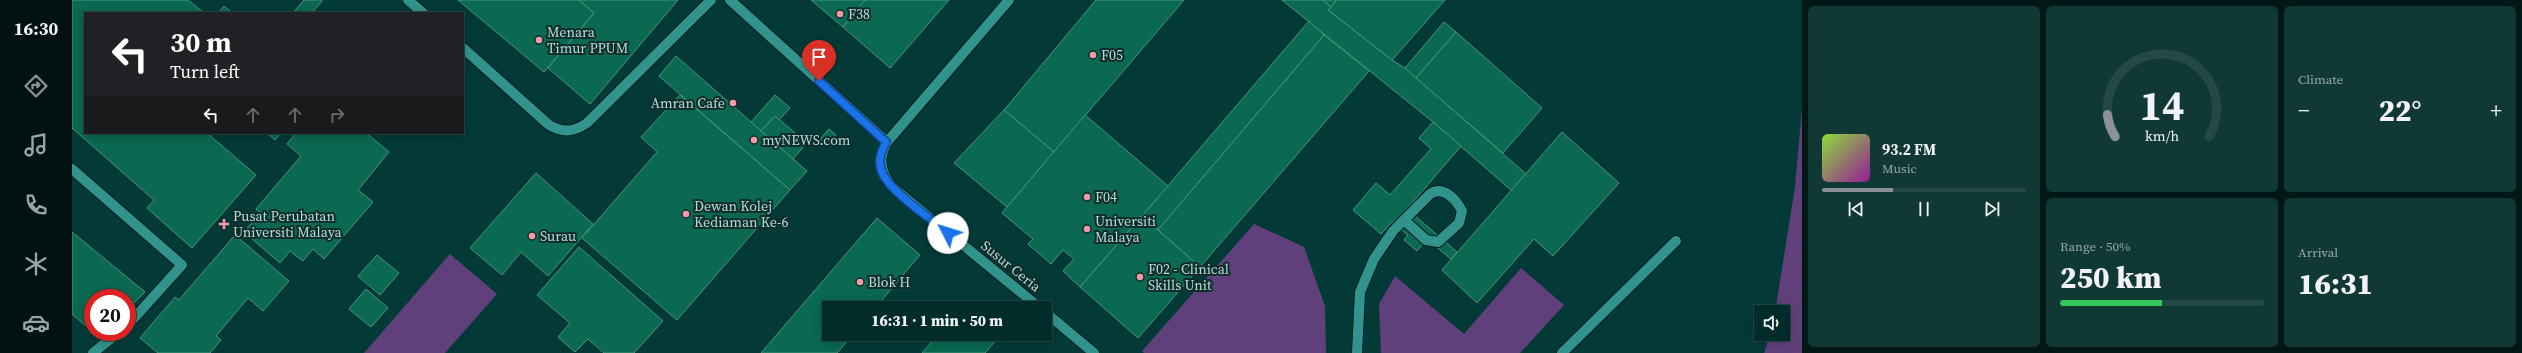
<!DOCTYPE html>
<html lang="en">
<head>
<meta charset="utf-8">
<style>
  body { margin:0; font-family:"Source Serif 4",serif; background:#103835; color:#f1f3f6; height:100vh; display:flex; flex-direction:column; font-size:15px; white-space:nowrap }
  * { box-sizing:border-box; margin:0 }
  p { font-size:13px; color:#96a7a8 }
  .icon { flex:none; width:22px; height:22px; fill:none; stroke:currentColor; stroke-width:2; stroke-linecap:round; stroke-linejoin:round }
  .map { position:relative; flex:1; overflow:hidden }
  .sheet { display:flex; flex-direction:column; gap:6px; padding:6px; background:#011817; width:720px }
  .sheet>* { flex:none }
  .banner { position:absolute; left:12px; top:12px; width:380px; height:122px; border-radius:0px; box-shadow:0 2px 10px #0003,0 0 0 1px #234846; background:#202124; color:#fff; overflow:hidden }
  .tools { position:absolute; left:1682px; top:305px; display:grid; gap:8px }
  .tools a { display:grid; place-items:center; width:36px; height:36px; border-radius:0px; background:#022c29; box-shadow:0 2px 10px #0003,0 0 0 1px #234846; font-size:20px }
  .speed { position:absolute; left:12px; top:289px; display:flex; gap:8px; font-size:20px; font-weight:700; text-align:center }
  .speed>* { display:grid; place-content:center; width:52px; height:52px; border-radius:50%; background:#022c29; box-shadow:0 2px 10px #0003,0 0 0 1px #234846; line-height:1 }
  .speed .limit { border:6px solid #d22; background:#fff; color:#111 }
  .pin { position:absolute; display:grid; place-items:center; width:34px; height:34px; color:#fff; margin:-41px -17px; border-radius:50% 50% 50% 0; rotate:-45deg; box-shadow:0 0 4px #0007 }
  .pin .icon { rotate:45deg }
  .me { position:absolute; width:44px; margin:-22px; rotate:310deg; stroke-linejoin:round; filter:drop-shadow(0 0 3px #0008) }
  .turn { display:flex; align-items:center; gap:14px; height:84px; padding:0 20px; font-size:18px }
  .turn .icon { width:52px; height:52px; stroke-width:2.5 }
  .turn b { display:block; font-size:28px; line-height:34px }
  .lanes { display:flex; align-items:center; height:38px; padding:0 20px; background:#0003; justify-content:center; gap:20px; direction:ltr }
  .lanes .off { opacity:.35 }
  .big { font-size:30px; font-weight:800; line-height:1.1 }
  .sheet .tile { flex:1; display:flex; flex-direction:column; justify-content:center; gap:6px; min-width:0; padding:0 14px; border-radius:6px; background:#103835 }
  .sheet .dial { align-items:center; gap:0 }
  .dial svg { height:104px; overflow:visible; fill:none; stroke:#234846; stroke-width:7; stroke-linecap:round; text-anchor:middle }
  .dial text { fill:#f1f3f6; stroke:none }
  .song { display:flex; align-items:center; gap:12px }
  .cover { width:48px; height:48px; border-radius:6px; background:linear-gradient(135deg,hsl(90 70% 55%),hsl(300 70% 35%)) }
  .played { height:4px; border-radius:2px; background:linear-gradient(90deg,#8c9099 35%,#234846 35%) }
  .keys { display:flex; justify-content:space-around; direction:ltr }
  .heat { display:flex; justify-content:space-between; align-items:center; font-size:22px; direction:ltr }
  .charge { height:6px; border-radius:3px; background:linear-gradient(90deg,#34c759 50%,#234846 0) }
  .sheet .tiles { flex:1; display:grid; gap:6px; grid-template-columns:repeat(3,1fr) }
  .tile:first-child { grid-row:span 2 }
  .trip { position:absolute; left:750px; top:301px; width:230px; height:40px; border-radius:0px; background:#022c29; box-shadow:0 2px 10px #0003,0 0 0 1px #234846; font-weight:800; line-height:40px; text-align:center }
  main { display:flex; flex:1; min-height:0 }
  .tabs { display:flex; flex-direction:column; width:72px; justify-content:space-around; align-items:center; background:#011210; color:#96a7a8 }
  .tabs .icon { width:28px; height:28px }
  .tabs .on { color:#8c9099 }
  .tabs b { font-size:18px; color:#f1f3f6 }
  .map>svg:first-child { display:block }
</style>
</head>
<body>
<main>
<nav class="tabs">
<b>16:30</b>
<svg class="icon on" aria-label="directions" viewBox="0 0 24 24"><path d="M12 3l9 9-9 9-9-9zM9 14v-3h6M13 9l2 2-2 2"/></svg>
<svg class="icon" aria-label="music" viewBox="0 0 24 24"><path d="M9 18V5l10-2v13"/><circle cx="6" cy="18" r="3"/><circle cx="16" cy="16" r="3"/></svg>
<svg class="icon" aria-label="phone" viewBox="0 0 24 24"><path d="M5 4h4l2 5-3 2q2 4 5 5l2-3 5 2v4C11 20 4 13 5 4z"/></svg>
<svg class="icon" aria-label="climate" viewBox="0 0 24 24"><path d="M12 3v18M4 7l16 10M4 17L20 7"/></svg>
<svg class="icon" aria-label="car" viewBox="0 0 24 24"><path d="M5 17H2v-5l4-1 3-4h7l3 4 3 1v5h-3M9 17h6M6 11h13"/><circle cx="7" cy="17" r="2"/><circle cx="17" cy="17" r="2"/></svg>
</nav>
<div class="map">
<svg width="1730" height="353" viewBox="0 0 1730 353">
  <rect width="100%" height="100%" fill="#033a37"/>
  <g fill="#60407a">
    <polygon points="1730,108 1730,353 1692,353 1698,334 1711,334 1711,312 1703,312 1723,187"/>
    <polygon points="1182,224 1232,247 1253,306 1254,353 1072,353 1070,351"/>
    <polygon points="378,254 425,294 373,353 292,353"/>
    <polygon points="1449,268 1492,305 1448,353 1309,353 1307,304 1323,276 1392,334"/>
  </g>
  <g fill="#0a6950" stroke="#47957a">
    <polygon points="0,0 116,0 132,13 13,13 13,133 135,133 184,175 120,248 75,208 82,200 0,128"/>
    <polygon points="232,0 250,0 250,1 240,13 221,13"/>
    <polygon points="386,0 507,0 522,13 472,72"/>
    <polygon points="507,0 606,0 518,104 476,68 522,13"/>
    <polygon points="739,0 793,0 771,27"/>
    <polygon points="793,0 877,0 818,68 771,27"/>
    <polygon points="1024,0 1112,0 982,152 932,110"/>
    <polygon points="1210,0 1251,0 1259,7 1256,10 1320,60 1333,68 1454,174 1440,191 1361,122"/>
    <polygon points="1251,0 1265,0 1259,7"/>
    <polygon points="1265,0 1373,0 1320,60 1256,10"/>
    <polygon points="152,6 160,13 146,13"/>
    <polygon points="1237,21 1252,35 1086,230 1070,216"/>
    <polygon points="1372,22 1384,32 1344,78 1333,68"/>
    <polygon points="1384,32 1470,108 1431,153 1344,78"/>
    <polygon points="1252,35 1297,71 1128,267 1086,230"/>
    <polygon points="604,56 735,171 718,190 587,76"/>
    <polygon points="608,95 718,190 605,320 510,238 585,152 569,137"/>
    <polygon points="703,95 718,108 707,120 703,116 689,131 679,122"/>
    <polygon points="932,110 982,152 935,207 882,163"/>
    <polygon points="1013,115 1096,186 1008,287 991,271 1002,259 991,250 979,264 956,244 961,239 930,213"/>
    <polygon points="703,116 735,143 721,159 689,131"/>
    <polygon points="1361,122 1389,146 1335,209 1385,252 1379,259 1355,239 1345,251 1332,240 1336,235 1320,222 1309,234 1281,210 1304,183 1318,195 1359,149 1347,138"/>
    <polygon points="757,129 764,135 755,145 748,139"/>
    <polygon points="1490,132 1547,183 1481,256 1462,239 1405,303 1370,270"/>
    <polygon points="195,133 209,133 203,140"/>
    <polygon points="224,133 294,133 317,152 286,190 301,202 252,259 241,249 231,261 218,251 208,263 172,232 188,213 184,209 229,156 215,144"/>
    <polygon points="464,173 521,224 476,276 449,252 430,275 398,248"/>
    <polygon points="1070,216 1128,267 1066,338 1008,287"/>
    <polygon points="805,218 848,255 803,308 757,308 757,334 781,334 765,353 689,353"/>
    <polygon points="0,232 73,292 55,310 55,298 21,298 21,332 0,314"/>
    <polygon points="163,235 217,281 191,311 176,298 144,336 149,340 138,353 86,353 68,338 103,297 107,300"/>
    <polygon points="507,247 591,321 562,353 532,353 516,339 503,352 486,337 498,323 465,295"/>
    <polygon points="305,255 327,273 308,295 286,276"/>
    <polygon points="294,289 316,308 299,327 277,309"/>
    <polygon points="866,334 926,334 928,336 913,353 850,353"/>
  </g>
  <g fill="none" stroke-linecap="round" stroke-linejoin="round">
    <defs>
      <g id="minor">
        <polyline points="336,0 351,13"/>
        <polyline points="658,0 815,142"/>
        <path d="M937 0 815 142C806 159 808 170 819 186L968 308"/>
        <path d="M391 48 477 125C491 133 502 132 515 123L639 0"/>
        <polyline points="0,169 110,265 55,326"/>
        <path d="M1324 228 1358 194C1371 185 1384 199 1390 211L1387 223 1366 242 1354 240 1332 220"/>
        <polyline points="973,312 1022,353"/>
        <polyline points="21,353 47,332"/>
        <polyline points="1285,353 1288,292 1302,259 1321,231"/>
        <polyline points="1490,353 1604,241"/>
      </g>
    </defs>
    <use href="#minor" stroke="#021f1d" stroke-width="12"/>
    <use href="#minor" stroke="#32938c" stroke-width="10"/>
  </g>
  <g fill="none" stroke-linecap="round" stroke-linejoin="round">
    <defs>
      <path id="route" d="M747 81 814 142C810 150 806 159 809 169 814 190 859 218 876 233"/>
    </defs>
    <use href="#route" stroke="#114b97" stroke-width="10"/>
    <use href="#route" stroke="#1a73e8" stroke-width="7"/>
  </g>
  <g fill="#f39aa9" stroke="#102d2b" stroke-width="1.5">
    <circle cx="768" cy="14" r="4"/>
    <circle cx="467" cy="40" r="4"/>
    <circle cx="1021" cy="55" r="4"/>
    <circle cx="661" cy="103" r="4"/>
    <circle cx="682" cy="140" r="4"/>
    <circle cx="1015" cy="197" r="4"/>
    <circle cx="614" cy="214" r="4"/>
    <path d="M150 218h4v4h4v4h-4v4h-4v-4h-4v-4h4z"/>
    <circle cx="1015" cy="229" r="4"/>
    <circle cx="460" cy="236" r="4"/>
    <circle cx="1068" cy="277" r="4"/>
    <circle cx="788" cy="282" r="4"/>
  </g>
  <g text-anchor="middle" stroke-width="4" stroke-linejoin="round" paint-order="stroke">
    <g font-size="14" fill="#b3ddd9" stroke="#102d2b" text-anchor="start">
      <text x="776" y="19">F38</text>
      <text x="475" y="37">Menara<tspan x="475" dy="16">Timur PPUM</tspan></text>
      <text x="1029" y="60">F05</text>
      <text x="653" y="108" text-anchor="end">Amran Cafe</text>
      <text x="690" y="145">myNEWS.com</text>
      <text x="1023" y="202">F04</text>
      <text x="622" y="211">Dewan Kolej<tspan x="622" dy="16">Kediaman Ke-6</tspan></text>
      <text x="161" y="221">Pusat Perubatan<tspan x="161" dy="16">Universiti Malaya</tspan></text>
      <text x="1023" y="226">Universiti<tspan x="1023" dy="16">Malaya</tspan></text>
      <text x="468" y="241">Surau</text>
      <text x="1076" y="274">F02 - Clinical<tspan x="1076" dy="16">Skills Unit</tspan></text>
      <text x="796" y="287">Blok H</text>
    </g>
    <g font-size="14" fill="#b3ddd9" stroke="#102d2b">
      <text transform="translate(939 266) rotate(39)" y="5">Susur Ceria</text>
    </g>
  </g>
</svg>
<div class="tools">
<a><svg class="icon" aria-label="sound" viewBox="0 0 24 24"><path d="M4 9h4l5-4v14l-5-4H4zM17 9q2 3 0 6"/></svg></a>
</div>
<div class="speed"><div class="limit">20</div></div>
<div class="pin" style="left:747px;top:81px;background:#d93025"><svg class="icon" aria-label="arrive" viewBox="0 0 24 24"><path d="M6 21V4h12l-3 4 3 4H6"/></svg></div>
<svg class="me" style="left:876px;top:233px" viewBox="-20 -20 40 40"><circle r="19" fill="#fff"/><path d="M0-13L10 11 0 6-10 11z" fill="#1a73e8"/></svg>
<div class="trip">16:31 · 1 min · 50 m</div>
<div class="banner">
<div class="turn"><svg class="icon" aria-label="left" viewBox="0 0 24 24"><path d="M17 20v-9H6M10 6l-5 5 5 5"/></svg><div><b>30 m</b>Turn left</div></div>
<div class="lanes"><svg class="icon" aria-label="left" viewBox="0 0 24 24"><path d="M17 20v-9H6M10 6l-5 5 5 5"/></svg><svg class="icon off" aria-label="ahead" viewBox="0 0 24 24"><path d="M12 20V5M6 11l6-6 6 6"/></svg><svg class="icon off" aria-label="ahead" viewBox="0 0 24 24"><path d="M12 20V5M6 11l6-6 6 6"/></svg><svg class="icon off" aria-label="right" viewBox="0 0 24 24"><path d="M7 20v-9h11M14 6l5 5-5 5"/></svg></div>
</div>
</div>
<section class="sheet">
<div class="tiles">
<div class="tile">
<div class="song"><i class="cover"></i><div><b>93.2 FM</b><p>Music</p></div></div>
<div class="played"></div>
<div class="keys"><svg class="icon" aria-label="previous" viewBox="0 0 24 24"><path d="M18 5L8 12l10 7zM5 5v14"/></svg><svg class="icon" aria-label="pause" viewBox="0 0 24 24"><path d="M8 5v14M16 5v14"/></svg><svg class="icon" aria-label="next" viewBox="0 0 24 24"><path d="M6 5l10 7-10 7zM19 5v14"/></svg></div>
</div>
<div class="tile dial"><svg viewBox="0 0 100 80">
<path d="M14 69A42 42 0 1 1 86 69"/>
<path d="M14 69A42 42 0 0 1 8 52" stroke="#8c9099"/>
<text x="50" y="56" font-size="32" font-weight="700">14</text>
<text x="50" y="72" font-size="11">km/h</text>
</svg></div>
<div class="tile"><p>Climate</p>
<div class="heat"><a>−</a><b class="big">22°</b><a>+</a></div>
</div>
<div class="tile"><p>Range · 50%</p><b class="big">250 km</b><div class="charge"></div></div>
<div class="tile"><p>Arrival</p><b class="big">16:31</b></div>
</div>
</section>
</main>
</body>
</html>
